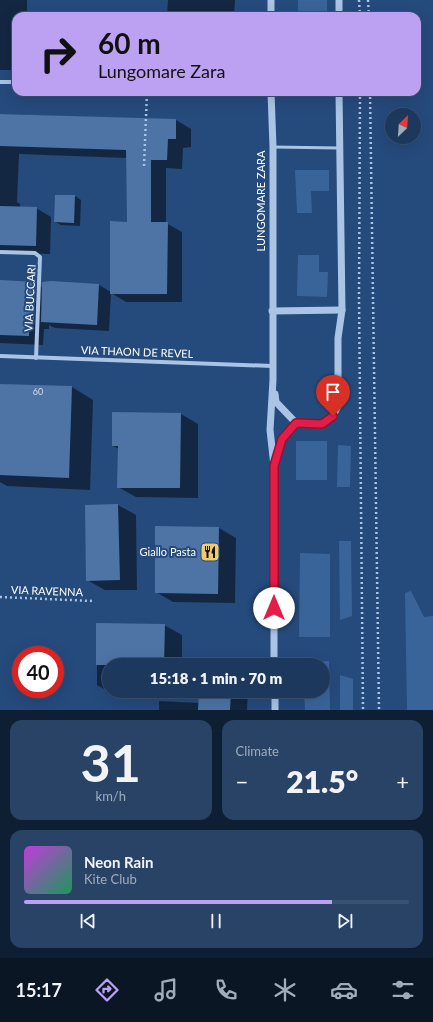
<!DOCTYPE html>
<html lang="en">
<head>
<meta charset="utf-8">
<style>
  body { margin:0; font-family:Lato,sans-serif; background:#294366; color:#f1f3f6; height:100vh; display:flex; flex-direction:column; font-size:15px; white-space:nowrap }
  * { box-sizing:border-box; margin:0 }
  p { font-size:13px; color:#a0acbc }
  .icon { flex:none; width:22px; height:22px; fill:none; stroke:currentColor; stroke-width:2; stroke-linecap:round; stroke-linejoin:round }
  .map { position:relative; height:710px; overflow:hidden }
  .drawer { display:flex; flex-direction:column; gap:10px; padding:10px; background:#0f1f33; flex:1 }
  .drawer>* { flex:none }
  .guide { position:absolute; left:12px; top:12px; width:409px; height:84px; border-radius:12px; box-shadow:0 4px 16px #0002,0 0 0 1px #3a5272; background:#bca0f2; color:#111; overflow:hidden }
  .needle { width:26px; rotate:25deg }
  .fabs { position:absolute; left:385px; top:108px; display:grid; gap:8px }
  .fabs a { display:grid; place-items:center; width:36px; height:36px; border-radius:50%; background:#1c385d; box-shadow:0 4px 16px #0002,0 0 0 1px #3a5272; font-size:20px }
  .speed { position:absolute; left:12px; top:646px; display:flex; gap:8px; font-size:20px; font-weight:700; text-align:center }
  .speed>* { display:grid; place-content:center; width:52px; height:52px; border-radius:50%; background:#1c385d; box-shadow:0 4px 16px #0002,0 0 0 1px #3a5272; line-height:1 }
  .speed .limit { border:6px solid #d22; background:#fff; color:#111 }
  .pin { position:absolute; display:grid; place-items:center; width:34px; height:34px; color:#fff; margin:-41px -17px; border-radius:50% 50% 50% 0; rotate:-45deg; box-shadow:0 0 4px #0007 }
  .pin .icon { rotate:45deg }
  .me { position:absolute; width:44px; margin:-22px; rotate:0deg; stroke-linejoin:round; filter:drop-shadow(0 0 3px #0008) }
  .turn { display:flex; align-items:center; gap:14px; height:84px; padding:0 20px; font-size:18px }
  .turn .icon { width:52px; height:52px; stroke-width:2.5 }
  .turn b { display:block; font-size:28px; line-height:34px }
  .big { font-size:30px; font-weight:800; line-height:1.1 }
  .drawer .tile { flex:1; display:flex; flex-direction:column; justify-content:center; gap:6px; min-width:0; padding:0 14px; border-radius:12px; background:#294366 }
  .drawer .dial { align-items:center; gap:0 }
  .dial b { font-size:52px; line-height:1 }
  .song { display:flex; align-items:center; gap:12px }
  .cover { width:48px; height:48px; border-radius:6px; background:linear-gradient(135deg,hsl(290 70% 55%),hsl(150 70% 35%)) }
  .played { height:4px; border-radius:2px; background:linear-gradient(90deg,#bca0f2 80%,#3a5272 80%) }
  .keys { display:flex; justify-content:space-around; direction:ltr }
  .heat { display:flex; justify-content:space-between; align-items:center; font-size:22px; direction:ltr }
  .drawer .tiles { flex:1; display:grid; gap:10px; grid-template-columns:1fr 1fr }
  .tile:last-child { grid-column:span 2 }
  .trip { position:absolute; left:102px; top:658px; width:228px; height:40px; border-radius:20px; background:#1c385d; box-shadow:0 4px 16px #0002,0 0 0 1px #3a5272; font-weight:800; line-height:40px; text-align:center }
  .dock { display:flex; height:64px; justify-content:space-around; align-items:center; background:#0b1625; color:#a0acbc }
  .dock .icon { width:28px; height:28px }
  .dock .active { color:#bca0f2 }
  .dock b { font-size:18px; color:#f1f3f6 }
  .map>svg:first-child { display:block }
</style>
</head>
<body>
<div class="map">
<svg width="433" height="710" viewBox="0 0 433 710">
  <rect width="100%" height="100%" fill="#254a7c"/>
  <g fill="#39649a">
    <rect x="298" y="0" width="29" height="16"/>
    <polygon points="295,170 329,170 329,191 311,191 312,213 297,213"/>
    <polygon points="298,255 319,255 319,272 328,272 327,297 297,296"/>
    <rect x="296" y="441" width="31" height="39"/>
    <polygon points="338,445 351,446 350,487 337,487"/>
    <polygon points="339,541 351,541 352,616 340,620"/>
    <polygon points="300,553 330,554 330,637 299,637"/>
    <polygon points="411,591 424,617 433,616 433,710 407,710 405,593"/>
    <polygon points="329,661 330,710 305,710 304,691 323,691 323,665 303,665 303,662"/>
    <polygon points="340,675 353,679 353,710 340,710"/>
  </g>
  <g fill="#0007">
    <polygon points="0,0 27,0 27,16 16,16 16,69 14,70 0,70"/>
    <polygon points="168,0 235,0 234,14 238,16 167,16"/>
    <polygon points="0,114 176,120 191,129 191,147 183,148 182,169 166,168 166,223 182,232 182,302 126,302 111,293 109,331 55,328 49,325 49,329 44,329 43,345 0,343 0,281 35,283 43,288 99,285 111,292 128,223 127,158 19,154 17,202 20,204 20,208 36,208 51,217 50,254 0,253"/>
    <polygon points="75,196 81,200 80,226 61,225 55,222"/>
    <polygon points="0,385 72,387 93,400 90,490 7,486 0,482"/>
    <polygon points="181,414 198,424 198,498 136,497 118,487 119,449 113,446"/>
    <polygon points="118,505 136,515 137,590 105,590 87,580 86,506"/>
    <polygon points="219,528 236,538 235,603 173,602 156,592"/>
    <polygon points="97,624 164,625 182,635 182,665 109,665 109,691 181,691 181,695 115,695 97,685"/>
    <polygon points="200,691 248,691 247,710 159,710 159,701 199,703"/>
  </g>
  <g fill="#4d74a5">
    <polygon points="0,114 176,119 176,139 168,139 167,160 151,160 151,222 168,222 167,294 110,294 110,221 127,222 126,150 0,146"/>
    <polygon points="55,195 75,195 74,223 54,222"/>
    <polygon points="0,206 37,207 36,246 0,245"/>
    <polygon points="0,280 36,282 34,321 29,321 29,336 0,335"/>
    <polygon points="51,281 99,284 97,325 41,322 42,282"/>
    <polygon points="0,384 72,386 69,478 0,475"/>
    <polygon points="112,412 181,413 180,488 117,488 118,446 112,446"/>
    <polygon points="118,504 120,580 86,581 85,505"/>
    <polygon points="155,526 219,527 218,594 155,593"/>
    <polygon points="96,623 165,624 164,665 96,665"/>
    <polygon points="199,691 231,691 230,710 198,710"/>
  </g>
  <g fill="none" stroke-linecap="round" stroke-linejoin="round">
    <g stroke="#aac4e5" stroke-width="2.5" stroke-dasharray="2 3" stroke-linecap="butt">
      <polyline points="359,0 360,16"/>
      <polyline points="368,0 369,16"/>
      <polyline points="360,92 359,298 363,710"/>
      <polyline points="370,92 379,710"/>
      <polyline points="144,166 147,92"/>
      <polyline points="0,597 93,601"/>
    </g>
    <polyline stroke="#aac4e5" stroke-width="3" points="273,147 339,148"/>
    <g stroke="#aac4e5" stroke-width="4">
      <polyline points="0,82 16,82"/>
      <polyline points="0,252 35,253 40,257 36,358"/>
      <polyline points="0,356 273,366"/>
    </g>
    <g stroke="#aac4e5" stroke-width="7">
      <polyline points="339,0 339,16"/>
      <polyline points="271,16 271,0"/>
      <polyline points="271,92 273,147 273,380 270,430 274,466 274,665"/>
      <polyline points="272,311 342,310"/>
      <polyline points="275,394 276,402 296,423 322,425 333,416 338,406 338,338 342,310 339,92"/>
      <polyline points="275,462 282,439 296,423"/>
      <polyline points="275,691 275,710"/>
    </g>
  </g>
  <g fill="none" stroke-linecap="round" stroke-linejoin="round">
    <defs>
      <polyline id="route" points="274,608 274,466 282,439 296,423 322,424 333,416"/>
    </defs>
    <use href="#route" stroke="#92132f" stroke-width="10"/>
    <use href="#route" stroke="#e11d48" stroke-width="7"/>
  </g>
  <defs>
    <symbol id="restaurant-square" viewBox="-11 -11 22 22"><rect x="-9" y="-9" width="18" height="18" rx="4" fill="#eecb6e" stroke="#254a7c"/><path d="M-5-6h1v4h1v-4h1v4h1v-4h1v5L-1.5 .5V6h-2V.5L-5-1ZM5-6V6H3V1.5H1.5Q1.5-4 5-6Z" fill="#111"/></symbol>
  </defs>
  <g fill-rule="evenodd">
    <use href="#restaurant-square" x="199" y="541" width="22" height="22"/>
  </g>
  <g text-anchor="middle" stroke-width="4" stroke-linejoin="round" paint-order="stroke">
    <g font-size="9" fill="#d2dce8">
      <text x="38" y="395">60</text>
    </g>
    <g font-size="11" fill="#fff" stroke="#254a7c">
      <text transform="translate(261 201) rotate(-90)" y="4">LUNGOMARE ZARA</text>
      <text transform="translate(30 298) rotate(-87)" y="4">VIA BUCCARI</text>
      <text transform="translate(137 352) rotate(2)" y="4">VIA THAON DE REVEL</text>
      <text transform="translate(47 591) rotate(2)" y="4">VIA RAVENNA</text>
    </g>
    <g font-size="11" fill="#fff" stroke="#254a7c" text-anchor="end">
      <text x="196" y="556">Giallo Pasta</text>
    </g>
  </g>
</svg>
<div class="fabs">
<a><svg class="needle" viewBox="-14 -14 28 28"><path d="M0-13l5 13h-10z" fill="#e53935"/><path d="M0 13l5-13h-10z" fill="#a0acbc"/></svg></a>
</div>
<div class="speed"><div class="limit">40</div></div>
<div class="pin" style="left:333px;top:416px;background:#d93025"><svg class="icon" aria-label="arrive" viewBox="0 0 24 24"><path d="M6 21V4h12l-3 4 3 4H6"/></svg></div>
<svg class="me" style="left:274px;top:608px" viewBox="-20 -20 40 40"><circle r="19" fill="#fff"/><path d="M0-13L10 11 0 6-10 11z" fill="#e11d48"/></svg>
<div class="trip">15:18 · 1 min · 70 m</div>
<div class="guide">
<div class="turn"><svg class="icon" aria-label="right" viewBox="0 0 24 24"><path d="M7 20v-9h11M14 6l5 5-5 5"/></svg><div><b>60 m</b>Lungomare Zara</div></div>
</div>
</div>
<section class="drawer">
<div class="tiles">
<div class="tile dial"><b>31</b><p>km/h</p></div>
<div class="tile"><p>Climate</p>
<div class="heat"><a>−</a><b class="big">21.5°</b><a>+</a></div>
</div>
<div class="tile">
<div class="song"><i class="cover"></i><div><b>Neon Rain</b><p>Kite Club</p></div></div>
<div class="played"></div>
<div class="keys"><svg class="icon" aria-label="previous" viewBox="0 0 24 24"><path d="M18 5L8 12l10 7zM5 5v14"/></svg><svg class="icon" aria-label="pause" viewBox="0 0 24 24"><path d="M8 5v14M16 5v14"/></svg><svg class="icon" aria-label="next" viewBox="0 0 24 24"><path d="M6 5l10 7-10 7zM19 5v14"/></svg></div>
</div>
</div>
</section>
<nav class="dock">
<b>15:17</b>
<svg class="icon active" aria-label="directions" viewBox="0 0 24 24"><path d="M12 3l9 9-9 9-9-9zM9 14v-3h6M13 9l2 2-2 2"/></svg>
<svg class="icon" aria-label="music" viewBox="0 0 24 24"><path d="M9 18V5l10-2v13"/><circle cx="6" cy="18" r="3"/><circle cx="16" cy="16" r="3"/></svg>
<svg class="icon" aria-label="phone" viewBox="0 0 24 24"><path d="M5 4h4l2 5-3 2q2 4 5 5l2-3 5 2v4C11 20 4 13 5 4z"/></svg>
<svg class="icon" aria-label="climate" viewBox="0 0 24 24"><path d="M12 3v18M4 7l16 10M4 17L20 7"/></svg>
<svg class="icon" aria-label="car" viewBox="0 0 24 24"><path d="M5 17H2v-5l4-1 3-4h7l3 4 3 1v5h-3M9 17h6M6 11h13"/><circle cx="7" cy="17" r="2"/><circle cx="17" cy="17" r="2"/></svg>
<svg class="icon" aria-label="filters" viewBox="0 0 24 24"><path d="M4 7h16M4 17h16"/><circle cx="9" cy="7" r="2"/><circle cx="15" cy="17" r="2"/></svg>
</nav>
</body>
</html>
